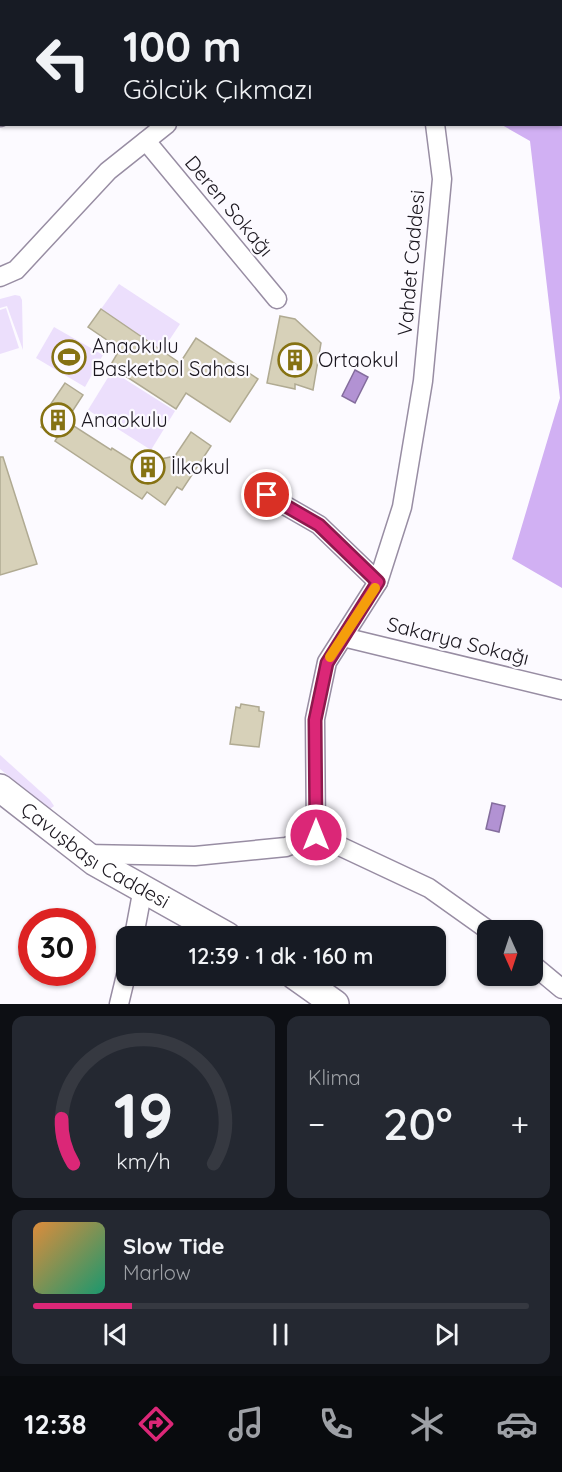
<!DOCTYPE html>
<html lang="tr">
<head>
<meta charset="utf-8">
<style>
  body { margin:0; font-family:Quicksand,sans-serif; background:#242831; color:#f1f3f6; height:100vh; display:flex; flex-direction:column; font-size:22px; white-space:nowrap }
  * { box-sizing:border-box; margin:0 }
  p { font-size:20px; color:#9ea1a6 }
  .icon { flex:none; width:33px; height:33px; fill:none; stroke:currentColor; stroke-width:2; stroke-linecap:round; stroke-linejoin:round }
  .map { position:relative; height:1004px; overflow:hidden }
  .sheet { display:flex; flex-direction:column; gap:12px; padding:12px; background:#0d0f14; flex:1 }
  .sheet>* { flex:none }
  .top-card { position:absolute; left:0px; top:0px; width:562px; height:126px; box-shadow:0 2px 4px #0004; background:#171b24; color:#f1f3f6; overflow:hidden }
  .needle { width:39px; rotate:177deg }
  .tools { position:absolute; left:477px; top:920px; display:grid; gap:12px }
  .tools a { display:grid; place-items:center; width:66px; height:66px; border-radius:12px; background:#171b24; box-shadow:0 2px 4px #0004; font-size:30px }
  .speed { position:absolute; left:18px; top:908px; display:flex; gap:12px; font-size:30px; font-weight:700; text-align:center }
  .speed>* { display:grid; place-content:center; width:78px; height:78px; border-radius:50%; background:#171b24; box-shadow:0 2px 4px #0004; line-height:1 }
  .speed .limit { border:9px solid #d22; background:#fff; color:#111 }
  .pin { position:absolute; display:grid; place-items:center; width:51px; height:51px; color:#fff; margin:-26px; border:3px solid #fff; border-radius:50%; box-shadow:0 2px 6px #0007 }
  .me { position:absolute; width:66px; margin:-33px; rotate:0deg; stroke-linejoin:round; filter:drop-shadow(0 0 4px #0008) }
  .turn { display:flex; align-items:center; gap:21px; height:126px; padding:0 24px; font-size:27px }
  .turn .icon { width:78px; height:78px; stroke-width:2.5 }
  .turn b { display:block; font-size:42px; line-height:51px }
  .big { font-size:45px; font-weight:600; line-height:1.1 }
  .sheet .tile { flex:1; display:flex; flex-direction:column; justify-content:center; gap:9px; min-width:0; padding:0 21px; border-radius:12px; background:#242831 }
  .sheet .dial { align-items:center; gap:0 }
  .dial svg { height:156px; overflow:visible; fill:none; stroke:#363941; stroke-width:7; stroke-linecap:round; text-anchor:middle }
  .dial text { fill:#f1f3f6; stroke:none }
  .song { display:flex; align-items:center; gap:18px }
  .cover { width:72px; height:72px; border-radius:9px; background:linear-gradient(135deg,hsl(30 70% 55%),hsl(160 70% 35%)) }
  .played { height:6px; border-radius:3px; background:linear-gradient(90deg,#db2777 20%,#363941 20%) }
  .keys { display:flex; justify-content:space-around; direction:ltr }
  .heat { display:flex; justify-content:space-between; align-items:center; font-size:33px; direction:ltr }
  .sheet .tiles { flex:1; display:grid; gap:12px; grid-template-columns:1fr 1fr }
  .tile:last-child { grid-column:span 2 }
  .trip { position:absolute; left:116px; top:926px; width:330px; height:60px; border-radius:12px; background:#171b24; box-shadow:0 2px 4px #0004; font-weight:600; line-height:60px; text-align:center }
  .tab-bar { display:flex; height:96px; justify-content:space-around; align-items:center; background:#090b0e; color:#9ea1a6 }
  .tab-bar .icon { width:42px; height:42px }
  .tab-bar .current { color:#db2777 }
  .tab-bar b { font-size:27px; color:#f1f3f6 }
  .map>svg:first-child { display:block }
</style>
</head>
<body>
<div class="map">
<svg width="562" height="1004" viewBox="0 0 562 1004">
  <rect width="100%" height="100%" fill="#fcfaff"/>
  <g fill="#ecdffc">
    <polygon points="119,284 180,324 162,351 101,309"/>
    <polygon points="15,295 20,296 22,300 23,350 7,306 0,308 0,299"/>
    <polygon points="6,308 19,348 0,354 0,310"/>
    <polygon points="54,327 103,355 85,387 36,358"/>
    <polygon points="112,371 175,411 151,450 88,410"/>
    <polygon points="0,755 50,800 54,806 50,809 0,769"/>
  </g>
  <polygon fill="#d1b0f3" points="527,0 562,0 562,588 512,559 560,398 530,141 502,125 561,124 561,2 526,1"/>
  <g fill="#b292d3" stroke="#846d9d" stroke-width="1.5">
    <polygon points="355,370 368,377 355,403 342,396"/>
    <polygon points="492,803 505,806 499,832 486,829"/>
  </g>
  <g fill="#d7d1b9" stroke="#b0aa92" stroke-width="1.5">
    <polygon points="101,309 180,363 196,338 258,379 230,422 186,393 176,409 110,366 120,349 88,327"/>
    <polygon points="280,316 295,319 321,343 313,390 295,384 295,389 267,383"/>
    <polygon points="65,383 83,395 66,421 111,450 112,448 137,464 175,456 191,432 211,446 182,490 177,487 165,505 147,492 142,499 55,441 57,438 41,427 52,411 48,408"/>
    <polygon points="0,457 3,457 37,564 0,575"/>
    <polygon points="241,704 259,707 259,711 264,712 259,747 230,744 236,707 240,708"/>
  </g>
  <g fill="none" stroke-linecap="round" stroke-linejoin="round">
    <defs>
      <g id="minor">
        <polyline points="139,2 140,0"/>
        <polyline points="329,2 331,0"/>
        <polyline points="0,117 2,116"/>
        <polyline points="146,141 277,299"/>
        <polyline points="0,277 16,270 108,171 167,124"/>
        <polyline points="267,495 319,525 378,582"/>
        <polyline points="343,637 562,690"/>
        <polyline points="316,835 429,888 488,930"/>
        <polyline points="85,854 195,856 286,847 316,835 315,719 327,662 378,582 402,507 423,381 442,179 435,124"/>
        <polyline points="134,936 143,888"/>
        <polyline points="532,964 562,989"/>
        <polyline points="119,1004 126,975"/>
      </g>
      <g id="secondary">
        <path id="s1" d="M0 788 95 862 227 936"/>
        <polyline points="294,975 335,1004"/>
      </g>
    </defs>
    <use href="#minor" stroke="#988da3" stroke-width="21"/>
    <use href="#secondary" stroke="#988da3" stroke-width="30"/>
    <use href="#minor" stroke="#fff" stroke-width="18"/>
    <use href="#secondary" stroke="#fff" stroke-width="27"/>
  </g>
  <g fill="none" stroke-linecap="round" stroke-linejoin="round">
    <defs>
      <polyline id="route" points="267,495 319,525 378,582 327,663 315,720 316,835"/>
    </defs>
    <use href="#route" stroke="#8e194d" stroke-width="15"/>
    <use href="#route" stroke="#db2777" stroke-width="10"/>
    <polyline stroke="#f59e0b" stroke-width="10" points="330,657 375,588"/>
  </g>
  <defs>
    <symbol id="stadium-ring" viewBox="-11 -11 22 22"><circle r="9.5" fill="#fcfaff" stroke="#867213" stroke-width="1.5"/><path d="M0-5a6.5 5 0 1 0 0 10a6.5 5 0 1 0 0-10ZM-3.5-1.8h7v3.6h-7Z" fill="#867213"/></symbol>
    <symbol id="building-ring" viewBox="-11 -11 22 22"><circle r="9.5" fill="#fcfaff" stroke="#867213" stroke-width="1.5"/><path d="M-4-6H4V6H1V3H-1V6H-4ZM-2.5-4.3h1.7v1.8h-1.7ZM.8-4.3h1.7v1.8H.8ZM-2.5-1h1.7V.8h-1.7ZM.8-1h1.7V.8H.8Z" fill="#867213"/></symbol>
  </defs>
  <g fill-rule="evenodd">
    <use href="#stadium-ring" x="50" y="338" width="38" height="38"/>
    <use href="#building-ring" x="276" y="341" width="38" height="38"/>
    <use href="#building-ring" x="39" y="401" width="38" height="38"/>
    <use href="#building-ring" x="129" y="448" width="38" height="38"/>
  </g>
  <g text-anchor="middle" stroke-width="4.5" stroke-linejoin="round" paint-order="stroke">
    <g font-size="20" fill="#1a161e" stroke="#fcfaff">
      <text transform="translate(229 206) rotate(50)" y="7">Deren Sokağı</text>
      <text transform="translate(411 263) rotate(-85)" y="7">Vahdet Caddesi</text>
      <text transform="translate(458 641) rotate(14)" y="7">Sakarya Sokağı</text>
      <text dy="7" stroke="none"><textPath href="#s1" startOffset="117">Çavuşbaşı Caddesi</textPath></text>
    </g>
    <g font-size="20" fill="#1a161e" stroke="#fcfaff" text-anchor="start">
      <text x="92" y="353">Anaokulu<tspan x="92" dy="23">Basketbol Sahası</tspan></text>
      <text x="318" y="367">Ortaokul</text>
      <text x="81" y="427">Anaokulu</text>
      <text x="171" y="474">İlkokul</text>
    </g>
  </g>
</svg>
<div class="tools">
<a><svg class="needle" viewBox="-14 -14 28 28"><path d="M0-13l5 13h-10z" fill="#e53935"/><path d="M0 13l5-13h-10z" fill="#9ea1a6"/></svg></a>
</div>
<div class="speed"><div class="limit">30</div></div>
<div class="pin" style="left:267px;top:495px;background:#d93025"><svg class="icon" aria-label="arrive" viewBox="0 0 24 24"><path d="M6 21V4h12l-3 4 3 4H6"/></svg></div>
<svg class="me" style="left:316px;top:835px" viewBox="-20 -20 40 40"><circle r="17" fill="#db2777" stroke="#fff" stroke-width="3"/><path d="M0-11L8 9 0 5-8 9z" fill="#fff"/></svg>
<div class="trip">12:39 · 1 dk · 160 m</div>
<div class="top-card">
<div class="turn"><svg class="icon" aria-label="left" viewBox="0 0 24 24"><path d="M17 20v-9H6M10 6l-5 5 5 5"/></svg><div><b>100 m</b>Gölcük Çıkmazı</div></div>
</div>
</div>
<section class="sheet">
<div class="tiles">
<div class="tile dial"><svg viewBox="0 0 100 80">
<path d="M14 69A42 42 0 1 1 86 69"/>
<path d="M14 69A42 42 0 0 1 8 46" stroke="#db2777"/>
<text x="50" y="56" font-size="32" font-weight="700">19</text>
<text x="50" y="72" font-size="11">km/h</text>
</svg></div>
<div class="tile"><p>Klima</p>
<div class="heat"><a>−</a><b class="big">20°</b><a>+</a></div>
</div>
<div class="tile">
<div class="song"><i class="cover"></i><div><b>Slow Tide</b><p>Marlow</p></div></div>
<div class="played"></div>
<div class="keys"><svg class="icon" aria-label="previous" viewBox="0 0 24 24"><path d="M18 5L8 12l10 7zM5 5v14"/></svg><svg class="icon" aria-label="pause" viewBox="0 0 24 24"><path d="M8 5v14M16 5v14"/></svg><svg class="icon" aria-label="next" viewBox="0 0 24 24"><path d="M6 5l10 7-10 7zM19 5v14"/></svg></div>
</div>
</div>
</section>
<nav class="tab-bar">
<b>12:38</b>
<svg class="icon current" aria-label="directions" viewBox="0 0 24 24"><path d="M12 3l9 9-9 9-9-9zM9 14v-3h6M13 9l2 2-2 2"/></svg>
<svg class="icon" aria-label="music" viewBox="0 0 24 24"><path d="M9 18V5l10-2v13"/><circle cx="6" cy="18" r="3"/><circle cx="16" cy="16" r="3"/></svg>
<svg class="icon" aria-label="phone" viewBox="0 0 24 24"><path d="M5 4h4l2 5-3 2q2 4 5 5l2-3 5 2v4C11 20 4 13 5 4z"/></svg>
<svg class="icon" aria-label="climate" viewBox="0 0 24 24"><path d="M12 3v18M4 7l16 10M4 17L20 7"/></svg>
<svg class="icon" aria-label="car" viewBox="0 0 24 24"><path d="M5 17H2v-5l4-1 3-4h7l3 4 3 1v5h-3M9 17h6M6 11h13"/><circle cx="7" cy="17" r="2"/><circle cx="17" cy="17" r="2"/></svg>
</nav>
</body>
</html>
